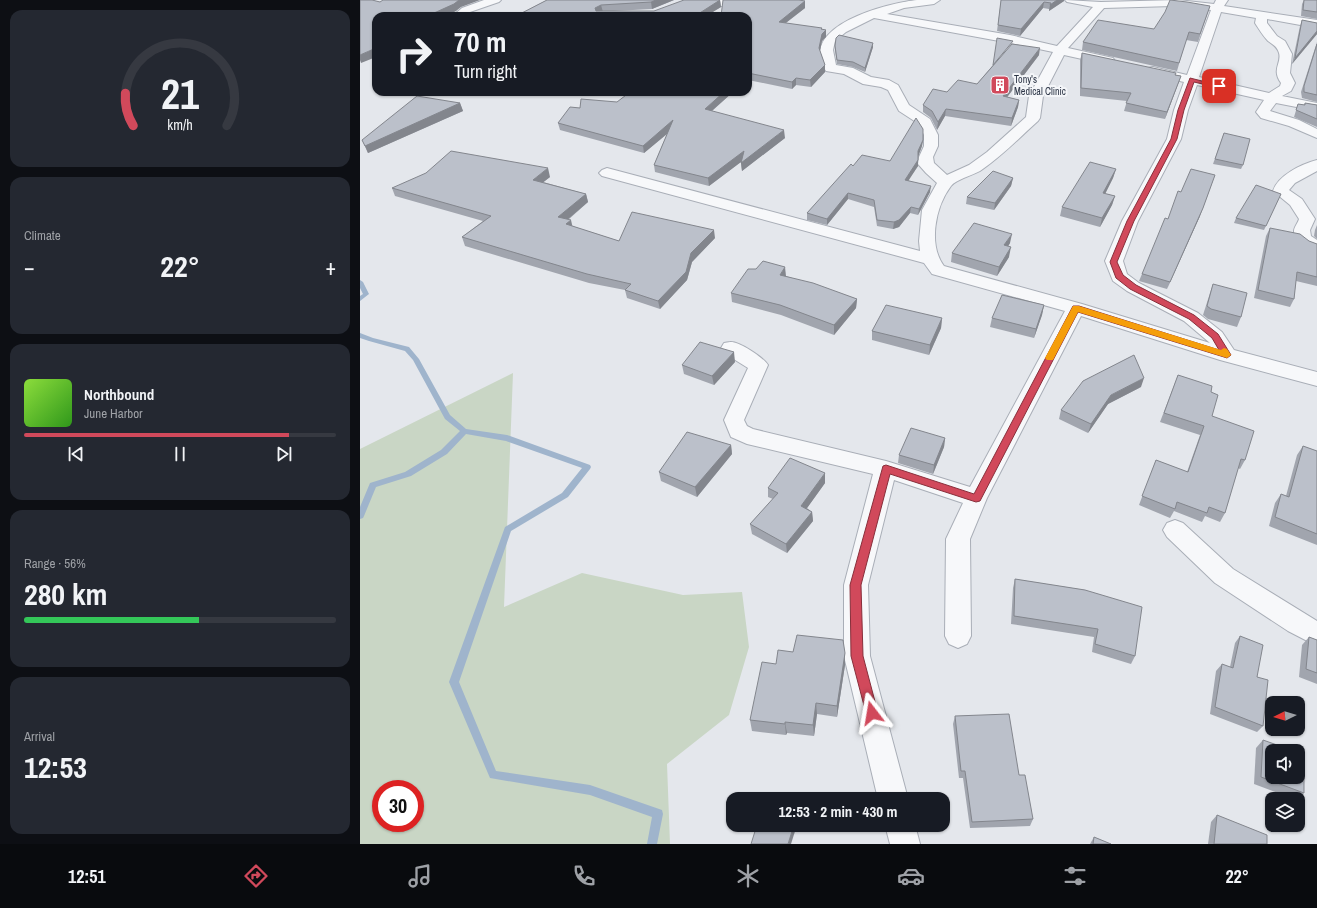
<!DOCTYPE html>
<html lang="en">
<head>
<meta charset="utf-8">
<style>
  body { margin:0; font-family:"Archivo Narrow",sans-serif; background:#242831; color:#f1f3f6; height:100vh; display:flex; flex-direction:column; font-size:15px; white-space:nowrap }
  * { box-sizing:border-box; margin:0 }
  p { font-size:13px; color:#9ea1a6 }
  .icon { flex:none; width:22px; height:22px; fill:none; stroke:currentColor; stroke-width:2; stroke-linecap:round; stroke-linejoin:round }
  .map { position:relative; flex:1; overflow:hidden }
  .sheet { display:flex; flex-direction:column; gap:10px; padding:10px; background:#0d0f14; width:360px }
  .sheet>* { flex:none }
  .hud { position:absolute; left:12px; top:12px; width:380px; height:84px; border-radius:12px; box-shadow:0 1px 3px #0004; background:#171b24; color:#f1f3f6; overflow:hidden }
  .needle { width:26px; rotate:265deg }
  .buttons { position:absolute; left:905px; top:696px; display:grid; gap:8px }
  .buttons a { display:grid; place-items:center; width:40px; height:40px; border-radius:8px; background:#171b24; box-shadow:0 1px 3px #0004; font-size:20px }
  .speed { position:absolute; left:12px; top:780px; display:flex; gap:8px; font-size:20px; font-weight:700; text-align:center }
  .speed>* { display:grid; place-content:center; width:52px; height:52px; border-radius:50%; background:#171b24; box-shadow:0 1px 3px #0004; line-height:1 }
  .speed .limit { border:6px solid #d22; background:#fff; color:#111 }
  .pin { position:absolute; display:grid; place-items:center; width:34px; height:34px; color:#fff; margin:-17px; border-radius:8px; box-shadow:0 2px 6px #0006 }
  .me { position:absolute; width:44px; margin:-22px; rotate:346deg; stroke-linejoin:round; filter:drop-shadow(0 0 3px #0008) }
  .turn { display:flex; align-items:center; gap:14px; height:84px; padding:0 16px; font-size:18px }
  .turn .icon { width:52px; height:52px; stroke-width:2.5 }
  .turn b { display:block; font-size:28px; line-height:34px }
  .big { font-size:30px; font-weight:700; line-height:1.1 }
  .sheet .widget { flex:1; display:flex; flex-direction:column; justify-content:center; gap:6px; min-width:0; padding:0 14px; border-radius:12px; background:#242831 }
  .sheet .dial { align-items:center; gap:0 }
  .dial svg { height:104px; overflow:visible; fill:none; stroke:#363941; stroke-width:7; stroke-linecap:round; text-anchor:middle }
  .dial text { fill:#f1f3f6; stroke:none }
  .song { display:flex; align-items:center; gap:12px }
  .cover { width:48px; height:48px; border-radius:6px; background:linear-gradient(135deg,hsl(90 70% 55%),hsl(110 70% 35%)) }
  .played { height:4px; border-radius:2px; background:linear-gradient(90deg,#d1495b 85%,#363941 85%) }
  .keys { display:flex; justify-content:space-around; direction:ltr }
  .heat { display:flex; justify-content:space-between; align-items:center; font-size:22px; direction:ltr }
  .charge { height:6px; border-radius:3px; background:linear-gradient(90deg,#34c759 56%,#363941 0) }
  .trip { position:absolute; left:366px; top:792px; width:224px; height:40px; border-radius:12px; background:#171b24; box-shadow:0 1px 3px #0004; font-weight:700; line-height:40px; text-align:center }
  .tab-bar { display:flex; height:64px; justify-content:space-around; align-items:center; background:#090b0e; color:#9ea1a6 }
  .tab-bar .icon { width:28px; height:28px }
  .tab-bar .on { color:#d1495b }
  .tab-bar b { font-size:18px; color:#f1f3f6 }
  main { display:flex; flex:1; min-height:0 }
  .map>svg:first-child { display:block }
</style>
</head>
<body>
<main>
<section class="sheet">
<div class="widget dial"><svg viewBox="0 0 100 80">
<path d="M14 69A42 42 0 1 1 86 69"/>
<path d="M14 69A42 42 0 0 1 8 44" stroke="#d1495b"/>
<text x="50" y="56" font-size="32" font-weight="700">21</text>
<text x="50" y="72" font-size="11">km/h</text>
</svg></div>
<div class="widget"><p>Climate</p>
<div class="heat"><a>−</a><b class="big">22°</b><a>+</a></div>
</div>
<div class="widget">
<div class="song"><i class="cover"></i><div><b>Northbound</b><p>June Harbor</p></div></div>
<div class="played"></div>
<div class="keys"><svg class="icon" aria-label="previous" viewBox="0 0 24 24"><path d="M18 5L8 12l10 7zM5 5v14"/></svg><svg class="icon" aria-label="pause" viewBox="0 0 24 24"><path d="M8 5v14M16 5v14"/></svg><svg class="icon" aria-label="next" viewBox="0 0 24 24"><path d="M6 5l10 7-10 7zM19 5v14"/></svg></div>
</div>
<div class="widget"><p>Range · 56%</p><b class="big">280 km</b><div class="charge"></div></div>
<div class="widget"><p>Arrival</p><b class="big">12:53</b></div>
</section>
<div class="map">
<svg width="957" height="844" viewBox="0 0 957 844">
  <rect width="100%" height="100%" fill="#e4e7ec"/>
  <path fill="#c9d6c5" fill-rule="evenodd" d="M153 373 144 607 222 573 323 595 382 592 389 647 369 715 307 764 310 844H0V449ZM21 789H55V823H21Z"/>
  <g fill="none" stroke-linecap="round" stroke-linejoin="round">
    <g fill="#9fb4cc" fill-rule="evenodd">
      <polygon points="0,280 3,282 9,294 0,301 0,296 3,294 0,288"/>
      <polygon points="0,333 13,338 49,347 59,359 90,415 106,429 147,435 230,465 231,467 230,469 208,497 151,531 99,682 136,771 230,785 302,810 303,814 297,844 287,844 292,817 230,795 130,778 89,682 145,527 202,493 222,468 146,441 106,434 87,454 51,476 16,487 4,516 3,518 0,519 0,507 10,483 45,472 81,450 100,431 85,419 53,360 45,351 9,341 0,338"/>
    </g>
    <defs>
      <g id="minor">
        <polygon points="124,0 141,0 139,2 110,12 108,14 109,16 97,16 95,14 102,8"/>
        <path d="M325 0H385C378 9 331 7 325 0Z"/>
        <path d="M557 0H580L574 4 544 8 527 14 650 35 697 46 733 7 707 2 705 0 741 2 818 0 854 4 856 0H868L864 6 957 20V28L907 19V23L917 36 925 41 932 54 930 73 935 83 931 91 922 96 957 103V111L916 103 910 111 939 120 957 129V138L929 126 901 118 896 112 904 100 837 85 828 110 821 139 778 221 763 261 767 274 779 283 838 313 862 332 874 350 957 372V386L860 360 721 316 627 498 610 539 611 636 607 644 598 648 589 644 585 636 586 539 603 503 534 480 508 585 510 656 548 799H518L484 656V585L513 474 387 444 371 437 364 420 388 368 364 353 361 348 364 343C366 343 368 342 370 342 379 341 404 358 408 365L384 420 387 426 393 429 526 461 610 487 705 311 572 274 564 263 242 176 239 173 242 170 247 168 560 251 559 241 562 210 577 183 566 173 558 164 559 157 564 146V135L559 124 539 111 528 90 521 87 503 84 484 74 466 71C436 26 528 3 557 0ZM813 6 851 10 827 75 793 67 788 68 787 71 788 74 824 82 814 110 807 139 762 221 745 261 753 281 767 291 824 321 850 343 722 304 584 266C568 245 575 207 591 186 595 180 613 175 620 171 641 157 659 138 678 121L680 118 683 96 704 55 749 65 753 64 755 61 753 58 708 48 744 8ZM861 12 896 18 895 23C899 29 903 36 908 41 913 45 917 46 919 53 922 63 911 69 921 83L920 86 909 93 839 77ZM514 18 650 43 693 52 669 96 666 117 627 152 609 165 587 175 574 163 573 157 578 146V135L570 119 549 105 538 85 529 80 511 77 493 68 476 65 473 50 475 41 486 32Z"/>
        <path d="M957 160V171L935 183 929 190 942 199 955 219 950 230 951 236 957 240V252C948 250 933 243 934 231 934 227 938 223 939 219L930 205 913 191C918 175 942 164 957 160Z"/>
        <polygon points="815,520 823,523 873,569 957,621 957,646 928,631 855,583 807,537 803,530 807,523"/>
        <polygon points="525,825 555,825 560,844 530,844"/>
      </g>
    </defs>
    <use href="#minor" stroke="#a9aeb7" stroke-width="2"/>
    <use href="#minor" fill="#f7f8fa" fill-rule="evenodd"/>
  </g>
  <g fill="#a1a5ae">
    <polygon points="187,0 314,0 292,9 254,11 294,11 360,0 361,7 346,16 156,16"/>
    <polygon points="641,0 704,1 689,11 689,9 683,8 660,36 637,31"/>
    <polygon points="944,0 957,0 957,19 941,16 942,4"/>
    <polygon points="371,1 445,1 445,8 426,23 466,30 466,37 462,41 460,51 465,65 465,72 451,87 436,85 432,89 388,80 388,16"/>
    <polygon points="850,6 838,42 826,40 817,71 722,50 723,42 794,29"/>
    <polygon points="942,20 957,23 957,34 932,64 940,26"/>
    <polygon points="957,42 957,102 942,98 941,92"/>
    <polygon points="653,44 679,55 647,97 659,100 658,107 651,126 585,116 577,130 571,118 563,112 563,105 587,92 617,84 633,65"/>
    <polygon points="475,46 513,47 505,72 493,67 477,64 475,50"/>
    <polygon points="722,53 821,76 805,119 764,111 767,101 720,96 720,60"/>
    <polygon points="373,92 352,111 425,138 382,171 381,163 382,161 349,186 295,172 294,165 307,134 284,153 200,130 198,123 220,108 257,102 349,93"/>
    <polygon points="100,103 103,111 8,153 2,140"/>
    <polygon points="945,103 957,105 957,127 934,117 938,104 944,105"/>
    <polygon points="864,133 883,165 881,169 853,164"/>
    <polygon points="563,140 562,146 558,156 558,166 548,180 570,192 558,215 550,213 539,227 533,229 517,226 514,207 488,199 467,225 447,220 447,213 493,166 530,161"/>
    <polygon points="756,169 753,178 745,194 755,196 752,205 740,227 700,216 702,207"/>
    <polygon points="190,177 183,182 226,194 228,202 208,220 212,226 259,241 355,238 332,262 327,280 300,309 267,298 265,290 229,283 105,246 102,237 123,221 35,196 32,188"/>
    <polygon points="653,178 651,186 634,210 606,204 607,197"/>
    <polygon points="921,194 904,230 874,223 876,218"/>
    <polygon points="840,216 807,289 779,281 782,274 808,219"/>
    <polygon points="957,225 957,239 954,236 955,230"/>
    <polygon points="910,228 957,244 957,286 936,281 934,299 930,307 894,298 906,236"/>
    <polygon points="650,243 648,246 649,257 637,276 591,262 592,253"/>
    <polygon points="426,276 497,299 496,308 474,335 421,315 372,302 371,293"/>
    <polygon points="853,284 881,317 877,327 848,319 843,315 850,293"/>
    <polygon points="684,305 682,315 674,338 630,327 632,318"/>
    <polygon points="582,318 581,328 569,355 512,340 512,331"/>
    <polygon points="375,362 354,385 324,374 322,365"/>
    <polygon points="818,375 851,392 852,416 885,460 880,469 878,468 865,513 860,522 845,516 842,522 814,511 810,518 779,505 796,460 827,472 840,435 800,422"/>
    <polygon points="781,387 748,404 728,433 699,419 701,410"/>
    <polygon points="585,438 584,447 573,474 538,463 539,455"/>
    <polygon points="371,445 372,454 337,497 301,481 299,472"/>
    <polygon points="943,446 957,451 957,545 909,526 915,503 921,494 926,496 937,455"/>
    <polygon points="465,483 447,508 452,512 453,521 427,553 392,534 390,524 413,499 408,497 408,488"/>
    <polygon points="655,579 725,590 775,656 771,664 732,652 734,637 651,624 653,588"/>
    <polygon points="880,636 897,677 903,726 897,732 850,714 856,671 862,664 870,667 875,643"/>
    <polygon points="949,637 957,640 957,684 939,677 942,645"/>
    <polygon points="433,652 485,653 485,665 477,717 457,714 454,736 427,733 426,735 392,731 390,720 416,664"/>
    <polygon points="595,716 673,819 670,826 610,828 603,778 599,778 593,724"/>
    <polygon points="903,740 944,793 937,799 934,799 894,784 896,748"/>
    <polygon points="857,815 907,844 848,844 851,822"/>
    <polygon points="734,837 751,844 730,844"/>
  </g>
  <g fill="#83868d">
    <polygon points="99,0 120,0 101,7 96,11 86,16 75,16 74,13"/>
    <polygon points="296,0 314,0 292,9 291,2"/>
    <polygon points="360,0 361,7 346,16 335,16"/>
    <polygon points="697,0 704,0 704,1 689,11 690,5"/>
    <polygon points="445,1 445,8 419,28 419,22"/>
    <polygon points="684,2 683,8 660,36 661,29"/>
    <polygon points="241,5 243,12 236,15 235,8"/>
    <polygon points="462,28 462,34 466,30 466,37 462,41 459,55 459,48 461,29"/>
    <polygon points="957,31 957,34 932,64 935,58"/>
    <polygon points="513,43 513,47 505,72 505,68"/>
    <polygon points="16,48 16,57 1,63 0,60 0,55"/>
    <polygon points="680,48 679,55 642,104 643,96"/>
    <polygon points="465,65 465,72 451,87 450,80"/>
    <polygon points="821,76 818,84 805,119 807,112"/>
    <polygon points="436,78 436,85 432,89 432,82"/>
    <polygon points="364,92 373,92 346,116 345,109"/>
    <polygon points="659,100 658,107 651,126 652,118"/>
    <polygon points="100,103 103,111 8,153 5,146"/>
    <polygon points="586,109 585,116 577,130 578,122"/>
    <polygon points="313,120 314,128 284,153 283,146"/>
    <polygon points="424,130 425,138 382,171 381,163"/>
    <polygon points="563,140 562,146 558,157 558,151"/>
    <polygon points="384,151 385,159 349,186 348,178"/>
    <polygon points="558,160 558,166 545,186 545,180"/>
    <polygon points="188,168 190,177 176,188 173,180"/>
    <polygon points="756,169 753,178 741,202 743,193"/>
    <polygon points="855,175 840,216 807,289 810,282"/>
    <polygon points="653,178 651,186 634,210 635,203"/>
    <polygon points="571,186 570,192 558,215 559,209"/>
    <polygon points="488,193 488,199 467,225 467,219"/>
    <polygon points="226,194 228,202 201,225 198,217"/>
    <polygon points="755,196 752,205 740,227 742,218"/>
    <polygon points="551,207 550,213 539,227 533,229 534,222"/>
    <polygon points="211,220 213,229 206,224"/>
    <polygon points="354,230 355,238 332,262 327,280 300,309 298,301 331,253"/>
    <polygon points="652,234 650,243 643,255 644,245"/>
    <polygon points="651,247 649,257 637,276 639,267"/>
    <polygon points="425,267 426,276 420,284 420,275"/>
    <polygon points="497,299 496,308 474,335 474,325"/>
    <polygon points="684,305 682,315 674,338 676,329"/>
    <polygon points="582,318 581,328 569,355 570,345"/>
    <polygon points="374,352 375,362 354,385 352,376"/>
    <polygon points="784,378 781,387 748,404 728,433 731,424 751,395"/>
    <polygon points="585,438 584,447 573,474 574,465"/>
    <polygon points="371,445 372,454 337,497 335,487"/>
    <polygon points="465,473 465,483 442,515 441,506"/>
    <polygon points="452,512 453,521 427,553 426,544"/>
    <polygon points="485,653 485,665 477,717 477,706"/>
    <polygon points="456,703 457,714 454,736 453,725"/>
    <polygon points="425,722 427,733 426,735 425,724"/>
    <polygon points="434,825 437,825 431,844 428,844"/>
  </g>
  <g fill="#bbc0ca" stroke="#83868d">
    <polygon points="0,0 12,0 20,2 23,0 99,0 94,4 74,13 83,16 16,16 16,48 0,55"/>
    <polygon points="187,0 296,0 291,2 241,5 235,8 236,11 294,11 324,0 360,0 335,16 156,16"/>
    <polygon points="363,0 439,0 445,1 419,22 462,28 461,29 466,30 462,34 459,48 465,65 450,80 436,78 432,82 388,73 388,16 361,16"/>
    <polygon points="641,0 697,0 690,5 691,3 684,2 661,29 638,25"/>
    <polygon points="810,0 827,2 850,6 840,34 829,32 819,63 723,42 738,20 794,29 805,12"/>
    <polygon points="944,0 957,0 957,12 943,10"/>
    <polygon points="942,20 957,23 957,31 935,58"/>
    <polygon points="479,35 513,43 505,68 493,62 477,60 475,46 476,38"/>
    <polygon points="637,38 653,41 633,65"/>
    <polygon points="652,44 680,48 643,96 659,100 652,118 586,109 578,122 572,111 563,105 573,89 587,92 598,80 617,84"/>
    <polygon points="957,44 957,95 944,92 944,86"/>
    <polygon points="722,53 816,73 815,75 821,76 807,112 766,103 771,93 721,88"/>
    <polygon points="270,92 345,92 349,93 349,92 364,92 345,109 424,130 381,163 384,151 348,178 294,165 313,120 283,146 198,123 210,107 220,108 221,99 257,102"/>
    <polygon points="57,96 100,103 5,146 2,140"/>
    <polygon points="945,103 957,105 957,119 936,110 938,104 945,105"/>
    <polygon points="556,118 563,129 563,140 558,151 558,160 545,180 571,186 559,209 551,207 539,220 534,222 517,220 514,200 488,193 467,219 447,213 491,164 493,166 502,155 530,161"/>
    <polygon points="864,133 890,139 883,165 855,159"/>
    <polygon points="91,151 188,168 173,180 226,194 198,217 211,220 206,224 259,241 272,212 354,230 331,253 326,272 298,301 265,290 271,284 227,274 102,237 131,216 32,188 66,173"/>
    <polygon points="730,162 756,169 743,193 755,196 742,218 702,207"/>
    <polygon points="831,169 855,175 843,208 810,282 783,274 782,274 805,218 808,219 818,191 821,192"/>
    <polygon points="633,171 653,178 635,203 607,197"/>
    <polygon points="896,185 921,194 906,226 876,218"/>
    <polygon points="614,223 652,234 644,245 651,247 639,267 592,253"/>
    <polygon points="910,228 940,234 949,241 957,244 957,277 937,272 934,299 898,290"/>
    <polygon points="403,261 425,267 420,275 453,283 497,299 474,325 420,305 371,293 388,269 396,269"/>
    <polygon points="853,284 887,293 881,317 851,309 847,306"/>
    <polygon points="642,295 684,305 676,329 632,318"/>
    <polygon points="526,305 582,318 570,345 512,331"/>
    <polygon points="340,342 374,352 352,376 322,365"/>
    <polygon points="774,355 784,378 751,395 731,424 701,410 723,381"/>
    <polygon points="818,375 852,386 851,392 858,395 852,416 894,431 885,460 881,459 865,513 849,507 847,513 817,502 815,509 782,496 796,460 828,472 844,426 804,413"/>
    <polygon points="551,428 585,438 574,465 539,455"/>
    <polygon points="327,432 371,445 335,487 299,472"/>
    <polygon points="943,446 957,451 957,534 915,517 921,494 929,497"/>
    <polygon points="430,458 465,473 441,506 452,512 426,544 390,524 418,493 408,488"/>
    <polygon points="655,579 725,590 782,607 775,656 735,644 738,629 654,616"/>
    <polygon points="437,635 483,640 485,653 477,706 456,703 453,725 425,722 425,724 390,720 402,662 416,664 418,650 433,652"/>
    <polygon points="880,636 903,645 897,677 908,680 903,726 855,707 862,664 873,668"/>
    <polygon points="949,637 957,640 957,673 946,669"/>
    <polygon points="649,714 659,775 665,775 673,819 612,822 605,771 601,771 595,716"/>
    <polygon points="903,740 934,751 912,751 912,777 938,777 938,752 944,755 944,793 901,777"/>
    <polygon points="857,815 907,835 907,844 854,844"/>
    <polygon points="397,825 434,825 428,844 391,844"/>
    <polygon points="734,837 751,844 733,844"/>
  </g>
  <polygon fill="#d1495b" stroke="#882f3b" points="830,78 862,86 859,88 834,82 824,110 817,139 774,221 757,262 763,275 776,285 834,315 858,334 871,355 867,358 864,357 718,312 620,501 616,502 530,474 501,585 503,656 518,713 516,717 512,719 507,717 491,656 490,585 523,466 526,465 614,494 713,306 719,306 859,350 852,338 829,319 770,289 756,278 750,262 767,221 811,139 818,110"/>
  <polygon fill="#f59e0b" points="713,306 719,306 861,350 864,348 867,349 871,355 867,358 864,357 718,312 693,360 687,360 685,358"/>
  <defs>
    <symbol id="building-square" viewBox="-11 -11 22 22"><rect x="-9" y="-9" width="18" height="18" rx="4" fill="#d1495b" stroke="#f4f6f9"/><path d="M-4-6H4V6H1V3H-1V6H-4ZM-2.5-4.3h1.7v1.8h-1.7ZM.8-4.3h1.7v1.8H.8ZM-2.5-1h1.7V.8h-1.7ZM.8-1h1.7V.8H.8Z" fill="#fff"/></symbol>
  </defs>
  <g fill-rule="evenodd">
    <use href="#building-square" x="629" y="74" width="22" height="22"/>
  </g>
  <g text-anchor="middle" stroke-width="4" stroke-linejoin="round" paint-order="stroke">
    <g font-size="10" fill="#2b3445" stroke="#f4f6f9" text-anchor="start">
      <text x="654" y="83">Tony's<tspan x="654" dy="12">Medical Clinic</tspan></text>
    </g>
  </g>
</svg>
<div class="buttons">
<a><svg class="needle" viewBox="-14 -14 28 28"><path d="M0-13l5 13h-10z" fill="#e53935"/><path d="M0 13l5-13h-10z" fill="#9ea1a6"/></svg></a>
<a><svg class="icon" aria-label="sound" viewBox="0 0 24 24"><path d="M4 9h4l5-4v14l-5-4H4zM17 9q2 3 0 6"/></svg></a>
<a><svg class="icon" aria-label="layers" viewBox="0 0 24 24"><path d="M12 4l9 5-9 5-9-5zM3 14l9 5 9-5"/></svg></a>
</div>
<div class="speed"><div class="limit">30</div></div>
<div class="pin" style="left:859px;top:86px;background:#d93025"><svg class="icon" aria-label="arrive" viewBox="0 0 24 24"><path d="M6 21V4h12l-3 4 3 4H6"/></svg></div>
<svg class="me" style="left:512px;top:713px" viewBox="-20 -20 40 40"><path d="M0-17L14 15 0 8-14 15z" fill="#d1495b" stroke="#fff" stroke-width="4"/></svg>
<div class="trip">12:53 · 2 min · 430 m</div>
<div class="hud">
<div class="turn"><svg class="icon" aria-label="right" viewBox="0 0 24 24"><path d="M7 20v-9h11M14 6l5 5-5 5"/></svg><div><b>70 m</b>Turn right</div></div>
</div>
</div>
</main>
<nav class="tab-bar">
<b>12:51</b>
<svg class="icon on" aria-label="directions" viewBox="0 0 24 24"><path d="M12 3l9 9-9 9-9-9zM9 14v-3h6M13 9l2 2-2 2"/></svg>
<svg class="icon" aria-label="music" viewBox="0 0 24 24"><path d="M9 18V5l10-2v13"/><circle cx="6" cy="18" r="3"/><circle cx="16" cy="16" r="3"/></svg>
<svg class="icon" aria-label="phone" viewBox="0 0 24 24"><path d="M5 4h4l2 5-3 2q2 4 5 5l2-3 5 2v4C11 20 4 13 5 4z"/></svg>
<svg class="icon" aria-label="climate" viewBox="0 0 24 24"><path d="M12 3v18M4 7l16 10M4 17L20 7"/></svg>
<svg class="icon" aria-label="car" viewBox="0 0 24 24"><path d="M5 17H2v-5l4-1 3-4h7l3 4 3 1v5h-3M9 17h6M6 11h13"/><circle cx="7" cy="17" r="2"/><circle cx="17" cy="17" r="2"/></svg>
<svg class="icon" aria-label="filters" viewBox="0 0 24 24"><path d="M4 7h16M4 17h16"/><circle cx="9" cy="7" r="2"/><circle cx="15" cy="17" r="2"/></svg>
<b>22°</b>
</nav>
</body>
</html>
